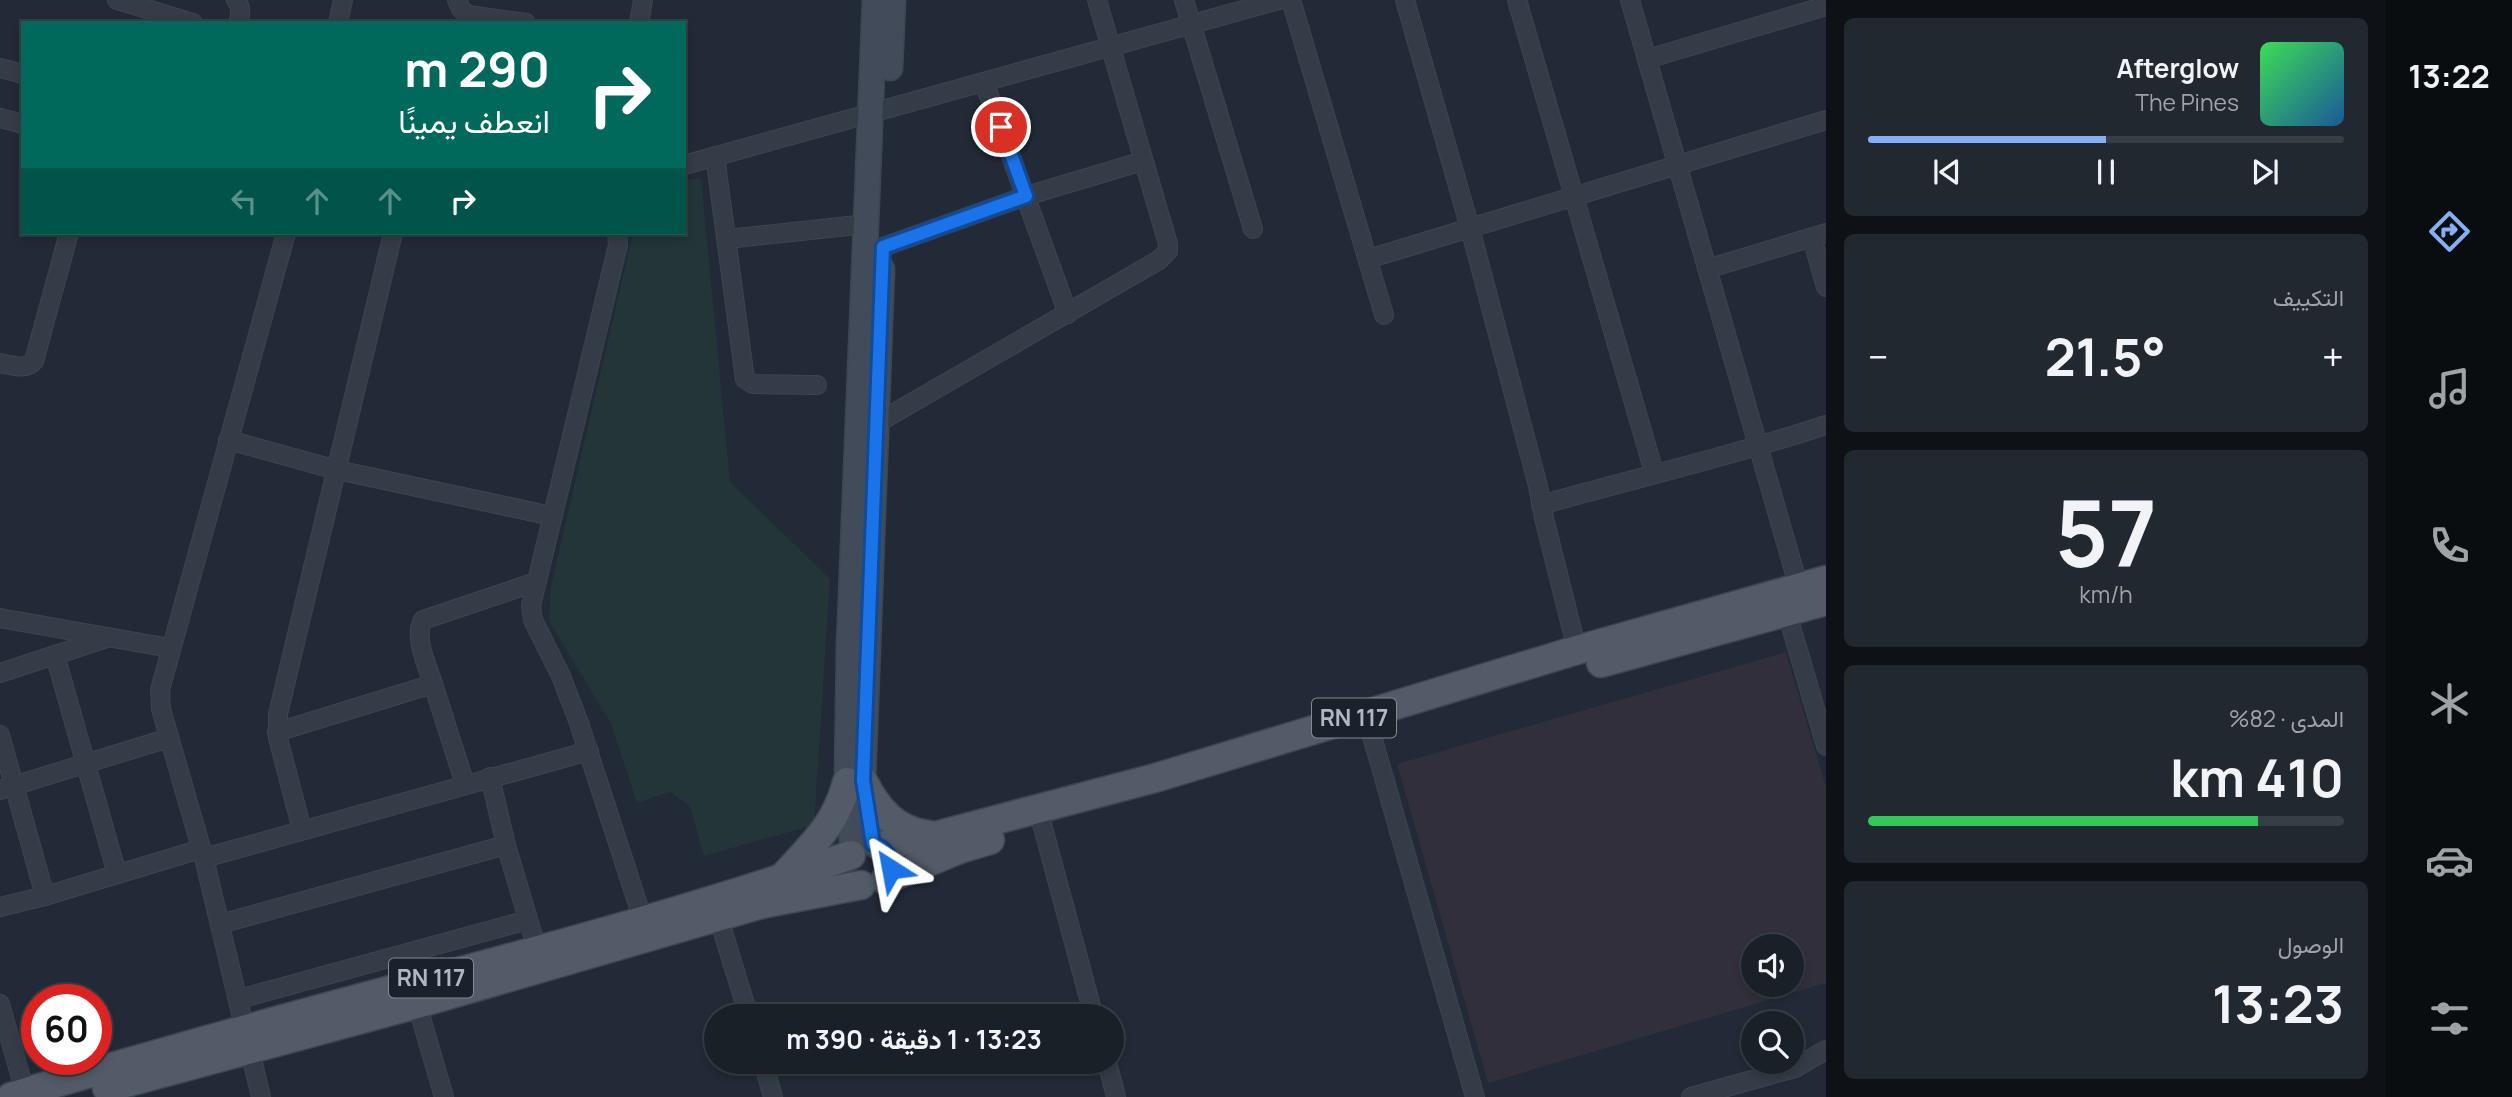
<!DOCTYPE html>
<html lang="ar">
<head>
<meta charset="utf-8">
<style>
  body { margin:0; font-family:Manrope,Vazirmatn,sans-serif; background:#222830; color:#f1f3f6; direction:rtl; height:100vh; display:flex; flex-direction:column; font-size:26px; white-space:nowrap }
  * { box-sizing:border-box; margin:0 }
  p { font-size:23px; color:#9fa3a8 }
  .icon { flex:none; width:38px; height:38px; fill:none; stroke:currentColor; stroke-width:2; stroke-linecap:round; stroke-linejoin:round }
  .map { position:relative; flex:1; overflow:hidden; direction:ltr }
  .sheet { display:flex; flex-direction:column; gap:18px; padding:18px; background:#0e1216; width:560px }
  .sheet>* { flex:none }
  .banner { position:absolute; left:21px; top:21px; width:665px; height:214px; border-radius:0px; box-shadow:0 4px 10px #0003,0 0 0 2px #373e45; direction:rtl; background:#00695c; color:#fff; overflow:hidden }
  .controls { position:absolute; left:1741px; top:934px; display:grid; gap:14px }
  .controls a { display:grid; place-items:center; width:63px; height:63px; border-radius:50%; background:#192028; box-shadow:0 4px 10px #0003,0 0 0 2px #373e45; font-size:35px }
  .speed { position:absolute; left:21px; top:984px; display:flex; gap:14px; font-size:35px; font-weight:700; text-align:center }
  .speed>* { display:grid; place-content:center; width:91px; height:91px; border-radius:50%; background:#192028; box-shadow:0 4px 10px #0003,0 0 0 2px #373e45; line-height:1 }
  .speed .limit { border:10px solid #d22; background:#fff; color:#111 }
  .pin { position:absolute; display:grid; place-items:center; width:60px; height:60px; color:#fff; margin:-30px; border:4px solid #fff; border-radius:50%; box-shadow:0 2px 7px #0007 }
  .me { position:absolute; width:77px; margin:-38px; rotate:326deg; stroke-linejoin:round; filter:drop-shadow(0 0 5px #0008) }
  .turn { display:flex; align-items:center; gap:24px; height:147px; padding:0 21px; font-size:32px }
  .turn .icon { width:91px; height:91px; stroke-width:2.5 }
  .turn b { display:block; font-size:49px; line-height:60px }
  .lanes { display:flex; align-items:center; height:66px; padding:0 21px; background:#0003; justify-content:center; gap:35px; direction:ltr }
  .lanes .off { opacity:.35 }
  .big { font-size:52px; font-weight:700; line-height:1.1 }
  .sheet .widget { flex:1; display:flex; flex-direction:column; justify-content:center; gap:10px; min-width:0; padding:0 24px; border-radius:10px; background:#222830 }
  .sheet .dial { align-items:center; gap:0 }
  .dial b { font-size:91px; line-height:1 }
  .song { display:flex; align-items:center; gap:21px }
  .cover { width:84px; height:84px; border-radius:10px; background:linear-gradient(135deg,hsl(130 70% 55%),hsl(210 70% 35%)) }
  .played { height:7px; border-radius:4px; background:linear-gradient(90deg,#83aff4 50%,#373e45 50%) }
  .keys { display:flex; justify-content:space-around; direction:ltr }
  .heat { display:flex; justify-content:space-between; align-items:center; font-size:38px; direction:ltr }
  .charge { height:10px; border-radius:5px; background:linear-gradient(90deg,#34c759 82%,#373e45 0) }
  .trip { position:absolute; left:704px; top:1004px; width:420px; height:70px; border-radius:35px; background:#192028; box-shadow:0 4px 10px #0003,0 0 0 2px #373e45; font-weight:700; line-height:70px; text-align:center; direction:rtl }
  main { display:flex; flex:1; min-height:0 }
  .tab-bar { display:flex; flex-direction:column; width:126px; justify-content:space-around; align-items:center; background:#0a0d10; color:#9fa3a8 }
  .tab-bar .icon { width:49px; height:49px }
  .tab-bar .on { color:#83aff4 }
  .tab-bar b { font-size:32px; color:#f1f3f6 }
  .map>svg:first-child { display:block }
</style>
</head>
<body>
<main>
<nav class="tab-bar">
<b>13:22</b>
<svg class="icon on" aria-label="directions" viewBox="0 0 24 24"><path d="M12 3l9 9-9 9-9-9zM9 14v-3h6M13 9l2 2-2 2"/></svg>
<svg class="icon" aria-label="music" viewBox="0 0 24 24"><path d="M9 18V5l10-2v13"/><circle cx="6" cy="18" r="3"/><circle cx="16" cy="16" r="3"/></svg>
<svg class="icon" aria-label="phone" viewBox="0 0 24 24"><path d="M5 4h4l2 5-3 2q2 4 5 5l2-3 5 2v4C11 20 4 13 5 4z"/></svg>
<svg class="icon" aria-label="climate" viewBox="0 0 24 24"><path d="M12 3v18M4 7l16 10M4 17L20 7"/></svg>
<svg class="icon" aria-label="car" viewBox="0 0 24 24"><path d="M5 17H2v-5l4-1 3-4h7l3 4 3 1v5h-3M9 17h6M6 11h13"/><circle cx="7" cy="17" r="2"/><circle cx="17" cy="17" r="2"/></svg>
<svg class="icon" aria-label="filters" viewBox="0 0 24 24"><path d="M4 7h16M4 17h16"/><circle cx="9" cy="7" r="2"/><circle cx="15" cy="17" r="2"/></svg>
</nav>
<section class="sheet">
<div class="widget">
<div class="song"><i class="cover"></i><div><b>Afterglow</b><p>The Pines</p></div></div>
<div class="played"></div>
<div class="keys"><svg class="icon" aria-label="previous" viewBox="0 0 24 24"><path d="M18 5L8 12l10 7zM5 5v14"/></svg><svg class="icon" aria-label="pause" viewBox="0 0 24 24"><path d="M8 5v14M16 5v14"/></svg><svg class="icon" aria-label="next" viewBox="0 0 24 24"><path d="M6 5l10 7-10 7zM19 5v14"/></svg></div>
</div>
<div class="widget"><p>التكييف</p>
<div class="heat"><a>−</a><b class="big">21.5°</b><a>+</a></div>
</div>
<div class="widget dial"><b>57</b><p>km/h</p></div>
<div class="widget"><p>المدى · 82%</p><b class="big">410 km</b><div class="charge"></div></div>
<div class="widget"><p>الوصول</p><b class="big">13:23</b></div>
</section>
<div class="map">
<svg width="1826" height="1097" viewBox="0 0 1826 1097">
  <rect width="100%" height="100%" fill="#212a36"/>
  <path fill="#302f3b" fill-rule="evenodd" d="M1786 652 1826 787V983L1488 1083 1397 764ZM1754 947H1792V985H1754Z"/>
  <polygon fill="#233537" points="701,178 730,482 830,579 814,825 704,856 690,806 670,792 637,803 611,724 549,621 551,586 633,233 684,233 684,180"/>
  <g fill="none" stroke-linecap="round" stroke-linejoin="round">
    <defs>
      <g id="street">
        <polyline points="117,0 193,23"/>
        <path d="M236 0C242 7 241 15 238 23"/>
        <polyline points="457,0 461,9 468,15 526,23"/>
        <polyline points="1184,0 1253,229"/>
        <polyline points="1291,0 1384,315"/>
        <polyline points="1405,0 1470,228 1538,486 1544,518 1577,650"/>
        <polyline points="1517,0 1654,472"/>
        <polyline points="1630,0 1799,588"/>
        <polyline points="338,23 343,0"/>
        <polyline points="639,23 643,0"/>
        <polyline points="1647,59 1826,6"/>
        <polyline points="0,68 23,74"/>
        <polyline points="984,82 1068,314"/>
        <polyline points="0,118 23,124"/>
        <polyline points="715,156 745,379 753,384 817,385"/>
        <polyline points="684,165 1279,0"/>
        <polyline points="617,233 618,245 531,606 533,620 561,676 579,723 643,920"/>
        <polyline points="1812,238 1826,287"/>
        <polyline points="727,239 867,224"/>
        <polyline points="883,247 1026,196 1143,161"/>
        <polyline points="1368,259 1826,120"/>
        <polyline points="1707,269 1826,233"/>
        <path d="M0 363C11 365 26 371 34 361L69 233"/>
        <polyline points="877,423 1159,260 1168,251 1168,244 1097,0"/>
        <polyline points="228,440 337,470 552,516"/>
        <path d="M1541 505C1636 478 1733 456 1826 425"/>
        <polyline points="1787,613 1826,746"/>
        <polyline points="0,618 170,648"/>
        <polyline points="55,655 117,874"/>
        <polyline points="0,673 107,638"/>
        <path d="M433 684C428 667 413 637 423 620L536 582"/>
        <polyline points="1366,715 1475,1097"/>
        <polyline points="277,732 433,684 465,784"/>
        <polyline points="0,735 45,896"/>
        <polyline points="490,777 506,845 537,949"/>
        <polyline points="0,790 169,738"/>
        <polyline points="1038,809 1094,1017"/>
        <polyline points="302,830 278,738 278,714 393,233"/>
        <polyline points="204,858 589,751"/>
        <polyline points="0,907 45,896 201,849"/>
        <polyline points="719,919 749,1017"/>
        <polyline points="220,924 506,845"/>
        <polyline points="239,999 528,920"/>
        <polyline points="0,1004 25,1092"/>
        <polyline points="417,1004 444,1097"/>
        <polyline points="763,1062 773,1097"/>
        <polyline points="1107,1062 1116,1097"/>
        <polyline points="261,1097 204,858 161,709 160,690 286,233"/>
        <polyline points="1691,1097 1795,1068 1826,1050"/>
      </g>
      <g id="secondary">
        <polyline points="890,68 893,0"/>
        <polyline points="873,844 863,781 882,269"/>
        <polyline points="853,852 847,782 849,646 875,0"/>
      </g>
      <g id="primary">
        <polyline points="1601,663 1826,601"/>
        <path d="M863 781C878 810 895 831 929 835"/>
        <polyline points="880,846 935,836 1155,778 1577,650 1826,580"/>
        <path d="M783 877C812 845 836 825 847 782"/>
        <polyline points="885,880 960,849 990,840"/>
        <polyline points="107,1088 417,1004 762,904 861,885"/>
        <path d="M11 1097C59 1081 109 1068 158 1054 389 987 624 934 851 855"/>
      </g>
    </defs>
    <use href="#street" stroke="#3d4551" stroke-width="20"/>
    <use href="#secondary" stroke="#3d4551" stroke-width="27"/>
    <use href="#primary" stroke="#3d4551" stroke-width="31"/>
    <use href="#street" stroke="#343c47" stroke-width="18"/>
    <use href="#secondary" stroke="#424b5a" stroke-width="24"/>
    <use href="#primary" stroke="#525b67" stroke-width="28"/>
  </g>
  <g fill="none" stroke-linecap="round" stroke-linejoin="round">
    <defs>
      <path id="route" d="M891 869C891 856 885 848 873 844L863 780 883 247 1026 196 1001 127"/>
    </defs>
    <use href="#route" stroke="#114b97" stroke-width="18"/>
    <use href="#route" stroke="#1a73e8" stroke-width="12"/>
  </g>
  <g text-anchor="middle" stroke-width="7" stroke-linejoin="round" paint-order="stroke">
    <g fill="#1a212b" stroke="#828a96" stroke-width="2">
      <rect x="1312" y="698.5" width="84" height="39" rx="5"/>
      <rect x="389" y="958.5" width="84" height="39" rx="5"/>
    </g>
    <g font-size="23" font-weight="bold" fill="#aeb7c4">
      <text x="1354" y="726">RN 117</text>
      <text x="431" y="986">RN 117</text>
    </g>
  </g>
</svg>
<div class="controls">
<a><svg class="icon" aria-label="sound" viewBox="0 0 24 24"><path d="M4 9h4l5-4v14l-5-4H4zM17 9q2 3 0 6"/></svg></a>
<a><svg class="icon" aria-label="search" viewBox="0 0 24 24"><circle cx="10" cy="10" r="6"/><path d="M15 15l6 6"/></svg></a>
</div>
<div class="speed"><div class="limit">60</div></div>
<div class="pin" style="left:1001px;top:127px;background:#d93025"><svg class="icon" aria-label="arrive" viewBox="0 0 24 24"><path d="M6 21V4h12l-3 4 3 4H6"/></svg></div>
<svg class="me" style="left:891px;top:869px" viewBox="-20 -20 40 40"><path d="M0-17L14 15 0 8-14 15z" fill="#1a73e8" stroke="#fff" stroke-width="4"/></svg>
<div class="trip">13:23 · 1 دقيقة · 390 m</div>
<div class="banner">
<div class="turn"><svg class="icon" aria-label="right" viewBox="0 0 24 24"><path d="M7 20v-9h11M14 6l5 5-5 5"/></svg><div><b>290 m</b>انعطف يمينًا</div></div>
<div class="lanes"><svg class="icon off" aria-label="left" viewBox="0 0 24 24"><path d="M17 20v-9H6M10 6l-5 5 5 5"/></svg><svg class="icon off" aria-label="ahead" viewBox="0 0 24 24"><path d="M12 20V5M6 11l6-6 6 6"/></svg><svg class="icon off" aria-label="ahead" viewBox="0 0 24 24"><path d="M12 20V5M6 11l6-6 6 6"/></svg><svg class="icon" aria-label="right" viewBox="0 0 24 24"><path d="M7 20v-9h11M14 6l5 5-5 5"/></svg></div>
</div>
</div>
</main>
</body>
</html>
